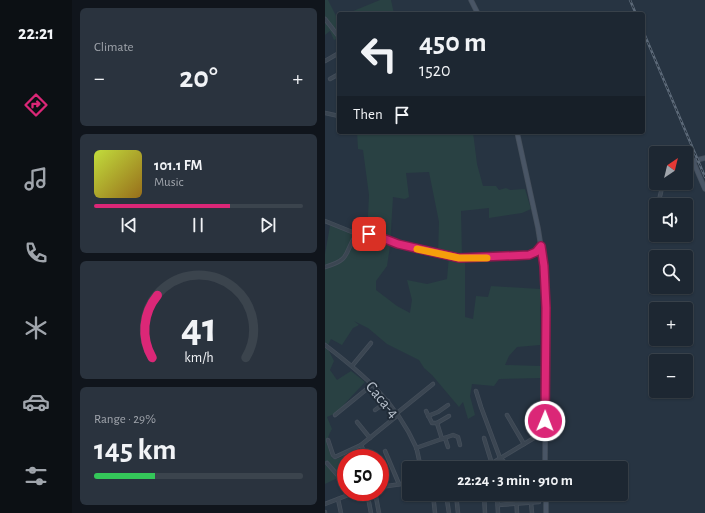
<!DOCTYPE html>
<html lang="en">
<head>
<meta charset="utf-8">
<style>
  body { margin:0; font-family:"Alegreya Sans",sans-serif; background:#2a333e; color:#f1f3f6; height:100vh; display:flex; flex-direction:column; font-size:15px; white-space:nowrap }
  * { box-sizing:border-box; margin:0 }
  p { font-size:13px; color:#a0a5ac }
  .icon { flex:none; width:22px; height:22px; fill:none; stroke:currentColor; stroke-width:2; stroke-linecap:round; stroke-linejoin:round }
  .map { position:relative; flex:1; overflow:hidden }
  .side { display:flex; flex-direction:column; gap:8px; padding:8px; background:#10151c; width:253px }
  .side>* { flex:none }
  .hud { position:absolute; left:12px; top:12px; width:308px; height:122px; border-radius:4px; box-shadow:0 1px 3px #0004,0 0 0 1px #3b444d; background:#1d2732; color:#f1f3f6; overflow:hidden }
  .needle { width:26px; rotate:35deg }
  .tools { position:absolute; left:324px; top:146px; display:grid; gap:8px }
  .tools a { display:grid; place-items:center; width:44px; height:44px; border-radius:4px; background:#1d2732; box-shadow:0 1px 3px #0004,0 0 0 1px #3b444d; font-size:20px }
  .speed { position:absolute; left:12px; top:449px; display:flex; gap:8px; font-size:20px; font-weight:700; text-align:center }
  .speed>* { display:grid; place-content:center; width:52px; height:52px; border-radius:50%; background:#1d2732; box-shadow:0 1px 3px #0004,0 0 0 1px #3b444d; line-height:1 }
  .speed .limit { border:6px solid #d22; background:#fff; color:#111 }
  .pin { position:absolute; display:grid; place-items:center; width:34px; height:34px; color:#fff; margin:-17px; border-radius:8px; box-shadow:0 2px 6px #0006 }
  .me { position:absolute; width:44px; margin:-22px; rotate:1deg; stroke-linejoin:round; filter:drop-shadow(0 0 3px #0008) }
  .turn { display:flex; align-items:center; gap:14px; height:84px; padding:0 16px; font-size:18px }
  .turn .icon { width:52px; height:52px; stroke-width:2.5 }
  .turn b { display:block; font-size:28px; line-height:34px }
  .then { display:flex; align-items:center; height:38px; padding:0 16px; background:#0003; gap:8px; font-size:15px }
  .big { font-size:30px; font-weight:600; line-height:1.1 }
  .side .card { flex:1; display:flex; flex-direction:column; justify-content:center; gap:6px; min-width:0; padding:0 14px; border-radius:6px; background:#2a333e }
  .side .dial { align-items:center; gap:0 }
  .dial svg { height:104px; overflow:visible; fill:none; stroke:#3b444d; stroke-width:7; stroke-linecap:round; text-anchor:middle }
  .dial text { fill:#f1f3f6; stroke:none }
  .song { display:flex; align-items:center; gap:12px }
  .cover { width:48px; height:48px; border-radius:6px; background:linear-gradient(135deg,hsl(70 70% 55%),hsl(40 70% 35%)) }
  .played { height:4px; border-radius:2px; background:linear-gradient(90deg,#db2777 65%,#3b444d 65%) }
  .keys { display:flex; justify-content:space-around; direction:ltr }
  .heat { display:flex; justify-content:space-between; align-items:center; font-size:22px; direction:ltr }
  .charge { height:6px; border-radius:3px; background:linear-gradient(90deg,#34c759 29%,#3b444d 0) }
  .trip { position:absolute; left:77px; top:461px; width:226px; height:40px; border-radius:4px; background:#1d2732; box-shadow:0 1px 3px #0004,0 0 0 1px #3b444d; font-weight:600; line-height:40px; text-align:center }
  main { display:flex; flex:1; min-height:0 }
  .tabs { display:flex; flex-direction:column; width:72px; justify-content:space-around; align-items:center; background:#0c1014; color:#a0a5ac }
  .tabs .icon { width:28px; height:28px }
  .tabs .current { color:#db2777 }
  .tabs b { font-size:18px; color:#f1f3f6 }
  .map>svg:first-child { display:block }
</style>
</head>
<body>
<main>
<nav class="tabs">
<b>22:21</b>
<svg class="icon current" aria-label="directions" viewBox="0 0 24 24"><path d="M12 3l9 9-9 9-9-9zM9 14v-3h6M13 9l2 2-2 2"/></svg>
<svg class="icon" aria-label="music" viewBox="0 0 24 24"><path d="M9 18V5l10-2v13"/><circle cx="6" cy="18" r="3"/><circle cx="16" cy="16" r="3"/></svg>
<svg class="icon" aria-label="phone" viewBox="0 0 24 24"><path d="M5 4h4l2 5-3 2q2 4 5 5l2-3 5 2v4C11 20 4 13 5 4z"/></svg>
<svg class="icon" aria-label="climate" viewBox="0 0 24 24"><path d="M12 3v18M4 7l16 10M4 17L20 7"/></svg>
<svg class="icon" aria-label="car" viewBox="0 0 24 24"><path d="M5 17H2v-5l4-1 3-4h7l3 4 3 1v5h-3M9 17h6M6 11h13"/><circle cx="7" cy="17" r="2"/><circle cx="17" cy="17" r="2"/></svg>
<svg class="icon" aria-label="filters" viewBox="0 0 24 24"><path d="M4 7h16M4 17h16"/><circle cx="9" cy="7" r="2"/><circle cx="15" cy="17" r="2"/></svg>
</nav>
<section class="side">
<div class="card"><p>Climate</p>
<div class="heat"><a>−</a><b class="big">20°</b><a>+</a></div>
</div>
<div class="card">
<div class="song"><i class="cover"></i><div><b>101.1 FM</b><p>Music</p></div></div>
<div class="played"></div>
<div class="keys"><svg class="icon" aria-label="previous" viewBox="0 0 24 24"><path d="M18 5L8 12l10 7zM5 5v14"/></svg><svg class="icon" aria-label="pause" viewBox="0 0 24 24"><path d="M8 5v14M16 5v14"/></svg><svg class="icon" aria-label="next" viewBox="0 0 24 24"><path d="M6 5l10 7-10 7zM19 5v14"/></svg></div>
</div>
<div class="card dial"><svg viewBox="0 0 100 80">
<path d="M14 69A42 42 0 1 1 86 69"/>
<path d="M14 69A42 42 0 0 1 18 21" stroke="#db2777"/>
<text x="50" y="56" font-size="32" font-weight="700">41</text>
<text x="50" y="72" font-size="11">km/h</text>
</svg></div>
<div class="card"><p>Range · 29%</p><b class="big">145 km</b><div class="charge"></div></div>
</section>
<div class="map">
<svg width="380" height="513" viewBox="0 0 380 513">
  <rect width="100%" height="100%" fill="#273442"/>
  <g fill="#294143" fill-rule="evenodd">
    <polygon points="0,0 3,0 12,18 14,17 14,38 9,40 5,31 0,35"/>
    <polygon points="55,0 66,0 69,14 21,14"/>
    <path d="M32 132H148L152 164 158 186H171L174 190 181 188 185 190 200 189 206 209 197 213 164 218V208L136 211 137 257 140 261V317L148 319 151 296 163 297 166 286 215 289V345L192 347 184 356 180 365 216 366V378L174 379 169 386 147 384 145 396 150 415 143 419 138 402 134 407 107 375 99 368 94 360 62 344 43 328 29 321 34 325 28 328 17 345 6 339 2 347 9 361 5 370 12 380 26 371 40 382 11 413 2 417 7 429C0 441 2 445 7 458L12 459 27 452 30 458H21V474L0 484V254L5 226C13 225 28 229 32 236L42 237 44 195 38 150 33 149ZM104 172 114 222 113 254 124 256 122 279 102 284 82 280 87 300 85 313 72 306 51 290V281L62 266 65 246 68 197 80 199 84 197 81 173Z"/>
  </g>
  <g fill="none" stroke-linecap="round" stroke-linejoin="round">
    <defs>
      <g id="street">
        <polyline points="0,19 14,37"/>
        <polyline points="0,61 14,53"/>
        <polyline points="5,79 14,74"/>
        <polyline points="0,113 14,116"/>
        <polyline points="361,163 368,161"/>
        <polyline points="333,205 338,183"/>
        <polyline points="330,218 331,213"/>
        <polyline points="0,221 32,234 49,235 73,244 127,257 153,258 204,255 211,251 216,246"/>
        <path d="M0 267C28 259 18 252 32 234"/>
        <path d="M0 345C38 374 71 402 91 447 93 453 94 461 96 468"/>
        <polyline points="27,366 46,343"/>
        <polyline points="151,391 156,407 175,458 186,468"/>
        <polyline points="50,410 63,401"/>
        <polyline points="101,411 107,423 112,423 117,439"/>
        <polyline points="72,413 108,384"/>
        <polyline points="10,415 48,384"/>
        <polyline points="182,415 199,444"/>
        <polyline points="103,416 113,412 123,405"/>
        <polyline points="32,422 45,438"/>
        <polyline points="112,423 124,416"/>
        <polyline points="120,438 123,447"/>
        <polyline points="159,438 167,464"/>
        <polyline points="3,440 8,455 10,457 36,445 42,458"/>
        <polyline points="36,445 73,415"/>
        <polyline points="91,448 128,435 133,437 135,445"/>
        <polyline points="60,451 74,484"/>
        <polyline points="2,463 21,485"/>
        <polyline points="159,468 209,438 220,434"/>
        <polyline points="55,487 84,483"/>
        <polyline points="42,492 46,513"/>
        <polyline points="50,492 54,513"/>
        <polyline points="108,494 110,513"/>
        <polyline points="121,494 124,513"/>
        <polyline points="131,494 133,513"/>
        <polyline points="159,494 160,513"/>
        <polyline points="172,494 173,513"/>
        <polyline points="191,494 192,513"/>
        <polyline points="13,499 16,513"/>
        <polyline points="206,503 207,513"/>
        <polyline points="0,504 31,492"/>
        <polyline points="173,505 214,502"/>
        <polyline points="0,512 0,513"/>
      </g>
      <g id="secondary">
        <polyline points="146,0 153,14"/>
        <polyline points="192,132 213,228 219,266 221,308 220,468"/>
        <polyline points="380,158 368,161 380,189"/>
        <polyline points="221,513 221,494"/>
      </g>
    </defs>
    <use href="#street" stroke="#454f5b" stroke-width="4.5"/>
    <use href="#secondary" stroke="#454f5b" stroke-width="5.5"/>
    <use href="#street" stroke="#3b4652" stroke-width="3"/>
    <use href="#secondary" stroke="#495565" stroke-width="4"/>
    <defs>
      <g id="rail">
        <polyline points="305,0 311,14"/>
        <polyline points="318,31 380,177"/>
      </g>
    </defs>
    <use href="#rail" stroke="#5d6a79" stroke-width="2.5"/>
    <use href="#rail" stroke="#202b37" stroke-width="1" stroke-dasharray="3" stroke-linecap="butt"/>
  </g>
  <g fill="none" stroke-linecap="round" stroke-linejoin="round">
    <defs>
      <polyline id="route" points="44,234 55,237 73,244 134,258 204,255 211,252 216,246 219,266 221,308 220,421"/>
    </defs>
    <use href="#route" stroke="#8e194d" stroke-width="10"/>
    <use href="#route" stroke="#db2777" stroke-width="7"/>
    <polyline stroke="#f59e0b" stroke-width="7" points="92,249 134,258 162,258"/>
  </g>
  <g text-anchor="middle" stroke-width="4" stroke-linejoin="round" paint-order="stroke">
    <g font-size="16" fill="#b8c1cc" stroke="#202b37">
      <text transform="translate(58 399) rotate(50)" y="6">Саса-4</text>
    </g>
  </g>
</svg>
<div class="tools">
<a><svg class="needle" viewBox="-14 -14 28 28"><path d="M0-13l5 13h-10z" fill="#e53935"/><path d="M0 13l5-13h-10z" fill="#a0a5ac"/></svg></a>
<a><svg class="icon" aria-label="sound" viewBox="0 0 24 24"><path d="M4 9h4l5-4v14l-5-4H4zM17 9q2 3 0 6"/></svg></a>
<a><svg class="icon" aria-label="search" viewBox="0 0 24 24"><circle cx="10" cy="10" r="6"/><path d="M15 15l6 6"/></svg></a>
<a>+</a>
<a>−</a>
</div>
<div class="speed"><div class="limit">50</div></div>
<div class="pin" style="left:44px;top:234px;background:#d93025"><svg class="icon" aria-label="arrive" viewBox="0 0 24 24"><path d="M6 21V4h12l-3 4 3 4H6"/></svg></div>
<svg class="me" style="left:220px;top:421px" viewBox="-20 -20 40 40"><circle r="17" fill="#db2777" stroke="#fff" stroke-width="3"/><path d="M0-11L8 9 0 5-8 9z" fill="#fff"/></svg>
<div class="trip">22:24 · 3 min · 910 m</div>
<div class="hud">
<div class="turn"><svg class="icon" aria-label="left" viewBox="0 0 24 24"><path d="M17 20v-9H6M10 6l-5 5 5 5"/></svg><div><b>450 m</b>1520</div></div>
<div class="then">Then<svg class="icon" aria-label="arrive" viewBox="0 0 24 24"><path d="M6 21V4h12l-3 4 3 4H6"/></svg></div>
</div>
</div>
</main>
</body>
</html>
